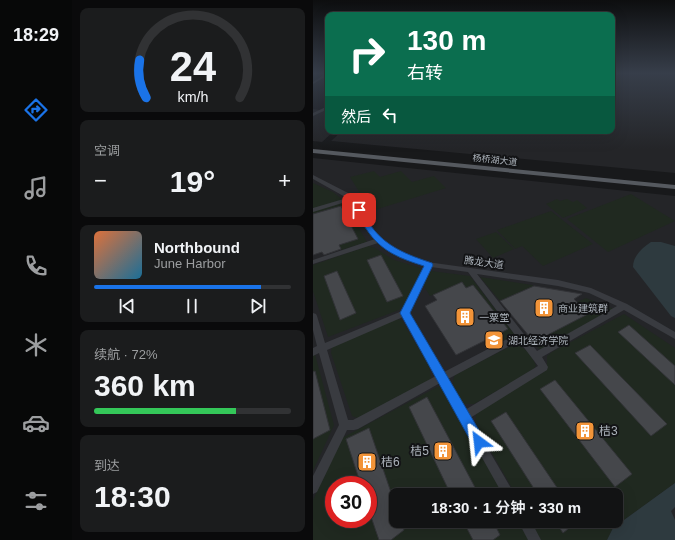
<!DOCTYPE html>
<html lang="zh">
<head>
<meta charset="utf-8">
<style>
  body { margin:0; font-family:Helvetica,"Noto Sans SC",sans-serif; background:#1b1c1d; color:#f1f3f6; height:100vh; display:flex; flex-direction:column; font-size:15px; white-space:nowrap }
  * { box-sizing:border-box; margin:0 }
  p { font-size:13px; color:#9c9ea0 }
  .icon { flex:none; width:22px; height:22px; fill:none; stroke:currentColor; stroke-width:2; stroke-linecap:round; stroke-linejoin:round }
  .map { position:relative; flex:1; overflow:hidden }
  .sheet { display:flex; flex-direction:column; gap:8px; padding:8px; background:#0a0a0b; width:241px }
  .sheet>* { flex:none }
  .guide { position:absolute; left:12px; top:12px; width:290px; height:122px; border-radius:8px; box-shadow:0 4px 16px #0002,0 0 0 1px #313234; background:#0b6e4f; color:#fff; overflow:hidden }
  .speed { position:absolute; left:12px; top:476px; display:flex; gap:8px; font-size:20px; font-weight:700; text-align:center }
  .speed>* { display:grid; place-content:center; width:52px; height:52px; border-radius:50%; background:#121314; box-shadow:0 4px 16px #0002,0 0 0 1px #313234; line-height:1 }
  .speed .limit { border:6px solid #d22; background:#fff; color:#111 }
  .pin { position:absolute; display:grid; place-items:center; width:34px; height:34px; color:#fff; margin:-17px; border-radius:8px; box-shadow:0 2px 6px #0006 }
  .me { position:absolute; width:44px; margin:-22px; rotate:330deg; stroke-linejoin:round; filter:drop-shadow(0 0 3px #0008) }
  .turn { display:flex; align-items:center; gap:14px; height:84px; padding:0 16px; font-size:18px }
  .turn .icon { width:52px; height:52px; stroke-width:2.5 }
  .turn b { display:block; font-size:28px; line-height:34px }
  .then { display:flex; align-items:center; height:38px; padding:0 16px; background:#0003; gap:8px; font-size:15px }
  .big { font-size:30px; font-weight:600; line-height:1.1 }
  .sheet .widget { flex:1; display:flex; flex-direction:column; justify-content:center; gap:6px; min-width:0; padding:0 14px; border-radius:8px; background:#1b1c1d }
  .sheet .dial { align-items:center; gap:0 }
  .dial svg { height:104px; overflow:visible; fill:none; stroke:#313234; stroke-width:7; stroke-linecap:round; text-anchor:middle }
  .dial text { fill:#f1f3f6; stroke:none }
  .song { display:flex; align-items:center; gap:12px }
  .cover { width:48px; height:48px; border-radius:6px; background:linear-gradient(135deg,hsl(20 70% 55%),hsl(200 70% 35%)) }
  .played { height:4px; border-radius:2px; background:linear-gradient(90deg,#1a73e8 85%,#313234 85%) }
  .keys { display:flex; justify-content:space-around; direction:ltr }
  .heat { display:flex; justify-content:space-between; align-items:center; font-size:22px; direction:ltr }
  .charge { height:6px; border-radius:3px; background:linear-gradient(90deg,#34c759 72%,#313234 0) }
  .trip { position:absolute; left:76px; top:488px; width:234px; height:40px; border-radius:8px; background:#121314; box-shadow:0 4px 16px #0002,0 0 0 1px #313234; font-weight:600; line-height:40px; text-align:center }
  main { display:flex; flex:1; min-height:0 }
  .menu { display:flex; flex-direction:column; width:72px; justify-content:space-around; align-items:center; background:#070808; color:#9c9ea0 }
  .menu .icon { width:28px; height:28px }
  .menu .selected { color:#1a73e8 }
  .menu b { font-size:18px; color:#f1f3f6 }
  .map>svg:first-child { display:block }
</style>
</head>
<body>
<main>
<nav class="menu">
<b>18:29</b>
<svg class="icon selected" aria-label="directions" viewBox="0 0 24 24"><path d="M12 3l9 9-9 9-9-9zM9 14v-3h6M13 9l2 2-2 2"/></svg>
<svg class="icon" aria-label="music" viewBox="0 0 24 24"><path d="M9 18V5l10-2v13"/><circle cx="6" cy="18" r="3"/><circle cx="16" cy="16" r="3"/></svg>
<svg class="icon" aria-label="phone" viewBox="0 0 24 24"><path d="M5 4h4l2 5-3 2q2 4 5 5l2-3 5 2v4C11 20 4 13 5 4z"/></svg>
<svg class="icon" aria-label="climate" viewBox="0 0 24 24"><path d="M12 3v18M4 7l16 10M4 17L20 7"/></svg>
<svg class="icon" aria-label="car" viewBox="0 0 24 24"><path d="M5 17H2v-5l4-1 3-4h7l3 4 3 1v5h-3M9 17h6M6 11h13"/><circle cx="7" cy="17" r="2"/><circle cx="17" cy="17" r="2"/></svg>
<svg class="icon" aria-label="filters" viewBox="0 0 24 24"><path d="M4 7h16M4 17h16"/><circle cx="9" cy="7" r="2"/><circle cx="15" cy="17" r="2"/></svg>
</nav>
<section class="sheet">
<div class="widget dial"><svg viewBox="0 0 100 80">
<path d="M14 69A42 42 0 1 1 86 69"/>
<path d="M14 69A42 42 0 0 1 9 40" stroke="#1a73e8"/>
<text x="50" y="56" font-size="32" font-weight="700">24</text>
<text x="50" y="72" font-size="11">km/h</text>
</svg></div>
<div class="widget"><p>空调</p>
<div class="heat"><a>−</a><b class="big">19°</b><a>+</a></div>
</div>
<div class="widget">
<div class="song"><i class="cover"></i><div><b>Northbound</b><p>June Harbor</p></div></div>
<div class="played"></div>
<div class="keys"><svg class="icon" aria-label="previous" viewBox="0 0 24 24"><path d="M18 5L8 12l10 7zM5 5v14"/></svg><svg class="icon" aria-label="pause" viewBox="0 0 24 24"><path d="M8 5v14M16 5v14"/></svg><svg class="icon" aria-label="next" viewBox="0 0 24 24"><path d="M6 5l10 7-10 7zM19 5v14"/></svg></div>
</div>
<div class="widget"><p>续航 · 72%</p><b class="big">360 km</b><div class="charge"></div></div>
<div class="widget"><p>到达</p><b class="big">18:30</b></div>
</section>
<div class="map">
<svg width="362" height="540" viewBox="0 0 362 540">
  <rect width="100%" height="100%" fill="#18191b"/>
  <g fill="#242528" fill-rule="evenodd">
    <polygon points="299,73 362,73 362,173 18,141 29,131 299,131"/>
    <polygon points="0,109 15,111 15,131 21,131 9,142 0,141"/>
    <path d="M0 158 362 196V540H0ZM21 485H55V519H21ZM83 495H303V521H83Z"/>
  </g>
  <g fill="#202920" fill-rule="evenodd">
    <polygon points="61,171 67,177 88,171 99,182 121,176 133,188 58,211 37,177"/>
    <polygon points="0,183 20,192 30,200 0,209"/>
    <polygon points="318,194 362,221 295,252 254,219"/>
    <polygon points="244,199 247,201 254,199 260,202 264,200 274,208 250,218 233,204"/>
    <polygon points="31,202 54,242 28,250 26,245 45,239 28,206 0,214 0,211"/>
    <polygon points="238,211 280,244 230,266 209,246 202,249 184,230"/>
    <polygon points="183,232 201,249 180,258 163,239"/>
    <polygon points="55,246 62,248 81,260 108,268 110,273 92,305 86,310 15,337 0,291 0,265"/>
    <polygon points="118,271 157,276 202,335 179,347 174,339 194,328 160,285 153,288 149,283 117,296 109,283"/>
    <polygon points="167,277 219,285 221,286 187,301"/>
    <polygon points="273,298 301,309 227,350 221,342 275,314 264,302"/>
    <polygon points="311,314 362,348 362,483 300,528 294,540 227,540 218,521 303,521 303,495 203,495 164,427 162,420 164,411 234,370 234,356 239,352"/>
    <polygon points="83,319 89,320 91,324 116,366 119,381 47,419 39,416 18,353 19,347"/>
    <path d="M202 344C211 346 220 356 223 366L220 370 161 404H151C146 395 136 386 142 375Z"/>
    <polygon points="2,354 21,425 0,471 0,355"/>
    <path d="M124 387H130L191 495H83V521H206L217 540H0V500L29 438ZM21 485H55V519H21Z"/>
  </g>
  <g fill="#2e3a3f">
    <path d="M338 242H348L362 246V318L358 316 320 267C320 256 329 248 338 242Z"/>
    <polygon points="362,483 362,507 358,511 362,520 362,540 294,540 300,528"/>
  </g>
  <g fill="#45474b" stroke="#323337">
    <polygon points="28,206 45,239 26,245 28,249 11,255 9,252 0,255 0,214"/>
    <polygon points="68,255 90,296 74,302 54,260"/>
    <polygon points="24,271 43,313 27,320 11,276"/>
    <polygon points="149,282 153,288 160,285 195,329 143,355 112,306 124,300 120,295"/>
    <polygon points="221,286 269,294 261,299 275,314 221,342 187,301"/>
    <polygon points="316,325 362,366 362,385 305,332"/>
    <polygon points="277,345 354,424 338,436 262,353"/>
    <polygon points="2,371 17,430 0,439 0,372"/>
    <polygon points="242,380 319,474 302,487 227,389"/>
    <polygon points="114,397 166,495 138,495 96,407"/>
    <polygon points="193,412 249,495 225,495 178,421"/>
    <polygon points="56,428 83,507 83,521 88,521 91,530 78,540 66,540 55,508 55,485 48,485 33,439"/>
    <polygon points="150,521 180,521 187,535 180,540 160,540"/>
    <polygon points="242,521 265,521 250,533"/>
  </g>
  <g fill="none" stroke-linecap="round" stroke-linejoin="round">
    <g fill="#393b40" fill-rule="evenodd">
      <polygon points="14,73 15,73 15,75 0,84 0,82"/>
      <polygon points="15,106 15,109 0,116 0,113"/>
      <path d="M0 175 37 194 41 198 40 199 56 226 72 243 91 254 114 262 245 280 278 288 314 304 362 332V339L311 310 229 357 235 367 234 370 157 418 202 495H190L127 383 45 429 41 430H34L4 492 0 494V476L26 425 6 353 0 356V348L4 346 0 330V313L3 314 4 316 12 343 89 311 112 266 87 258 65 243 0 264V260L62 239 52 228 36 201 0 212V208L34 198 0 179ZM118 267 155 272 202 335 131 372 96 313ZM164 274 245 286 276 293 304 306 224 351ZM90 317 123 376 40 420H35L14 350ZM206 341 225 366 152 410 135 379Z"/>
      <polygon points="205,521 218,521 228,540 215,540"/>
    </g>
    <polygon fill="#55595f" fill-rule="evenodd" points="0,149 362,185 362,189 0,153"/>
  </g>
  <linearGradient id="sky" x2="0" y2="1"><stop stop-color="#0d0e0f"/><stop offset="0.49" stop-color="#373e4a"/><stop offset="1" stop-color="#373e4a" stop-opacity="0"/></linearGradient>
  <rect width="362" height="149" fill="url(#sky)"/>
  <path fill="#1a73e8" stroke="#114b97" d="M46 208 49 209C52 214 54 221 58 226 73 247 95 255 119 263L120 265 97 313 170 437 172 442 170 447 166 449 161 447 87 313 111 266C75 255 59 245 43 210Z"/>
  <defs>
    <symbol id="building-square" viewBox="-11 -11 22 22"><rect x="-9" y="-9" width="18" height="18" rx="4" fill="#f29439" stroke="#131416"/><path d="M-4-6H4V6H1V3H-1V6H-4ZM-2.5-4.3h1.7v1.8h-1.7ZM.8-4.3h1.7v1.8H.8ZM-2.5-1h1.7V.8h-1.7ZM.8-1h1.7V.8H.8Z" fill="#fff"/></symbol>
    <symbol id="university-square" viewBox="-11 -11 22 22"><rect x="-9" y="-9" width="18" height="18" rx="4" fill="#f29439" stroke="#131416"/><path d="M0-5L7-2L0 1L-7-2ZM-4 1L0 2.5L4 1V4Q0 6-4 4Z" fill="#fff"/></symbol>
  </defs>
  <g fill-rule="evenodd">
    <use href="#building-square" x="220" y="297" width="22" height="22"/>
    <use href="#building-square" x="141" y="306" width="22" height="22"/>
    <use href="#university-square" x="170" y="329" width="22" height="22"/>
    <use href="#building-square" x="261" y="420" width="22" height="22"/>
    <use href="#building-square" x="119" y="440" width="22" height="22"/>
    <use href="#building-square" x="43" y="451" width="22" height="22"/>
  </g>
  <g text-anchor="middle" stroke-width="4" stroke-linejoin="round" paint-order="stroke">
    <g font-size="9" fill="#abb2ba" stroke="#131416">
      <text transform="translate(182 160) rotate(6)" y="3">杨桥湖大道</text>
    </g>
    <g font-size="10" fill="#abb2ba" stroke="#131416">
      <text transform="translate(171 262) rotate(8)" y="4">腾龙大道</text>
    </g>
    <g font-size="10" fill="#abb2ba" stroke="#131416" text-anchor="start">
      <text x="245" y="312">商业建筑群</text>
      <text x="166" y="321">一粟堂</text>
      <text x="195" y="344">湖北经济学院</text>
    </g>
    <g font-size="12" fill="#abb2ba" stroke="#131416" text-anchor="start">
      <text x="286" y="435">桔3</text>
      <text x="116" y="455" text-anchor="end">桔5</text>
      <text x="68" y="466">桔6</text>
    </g>
  </g>
</svg>
<div class="speed"><div class="limit">30</div></div>
<div class="pin" style="left:46px;top:210px;background:#d93025"><svg class="icon" aria-label="arrive" viewBox="0 0 24 24"><path d="M6 21V4h12l-3 4 3 4H6"/></svg></div>
<svg class="me" style="left:166px;top:442px" viewBox="-20 -20 40 40"><path d="M0-17L14 15 0 8-14 15z" fill="#1a73e8" stroke="#fff" stroke-width="4"/></svg>
<div class="trip">18:30 · 1 分钟 · 330 m</div>
<div class="guide">
<div class="turn"><svg class="icon" aria-label="right" viewBox="0 0 24 24"><path d="M7 20v-9h11M14 6l5 5-5 5"/></svg><div><b>130 m</b>右转</div></div>
<div class="then">然后<svg class="icon" aria-label="left" viewBox="0 0 24 24"><path d="M17 20v-9H6M10 6l-5 5 5 5"/></svg></div>
</div>
</div>
</main>
</body>
</html>
